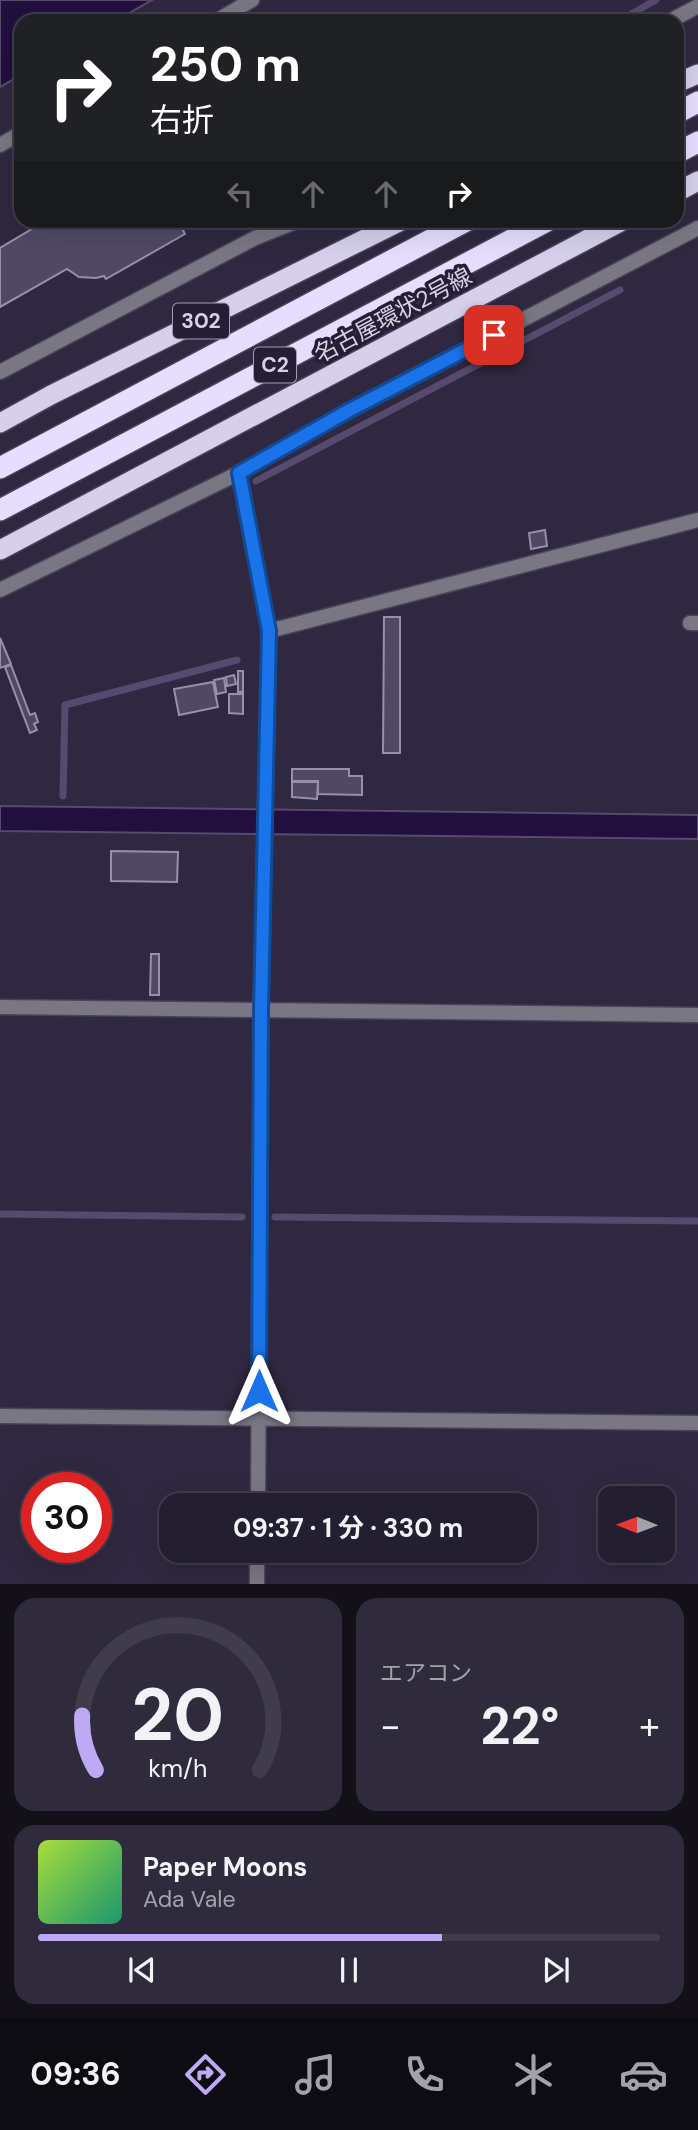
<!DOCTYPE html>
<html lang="ja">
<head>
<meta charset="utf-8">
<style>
  body { margin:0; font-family:"DM Sans","Noto Sans JP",sans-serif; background:#2f2b3c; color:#f1f3f6; height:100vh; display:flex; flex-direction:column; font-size:26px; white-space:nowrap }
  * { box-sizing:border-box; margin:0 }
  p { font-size:23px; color:#a3a2ab }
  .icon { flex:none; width:38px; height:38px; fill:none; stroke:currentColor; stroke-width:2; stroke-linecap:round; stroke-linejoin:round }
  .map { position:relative; height:1584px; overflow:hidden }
  .panel { display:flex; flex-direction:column; gap:14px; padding:14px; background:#13101a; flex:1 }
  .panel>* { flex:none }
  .hud { position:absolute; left:14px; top:14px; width:670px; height:214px; border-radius:21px; box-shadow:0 7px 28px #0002,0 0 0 2px #403c4c; background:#202124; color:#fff; overflow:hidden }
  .needle { width:46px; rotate:271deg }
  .tools { position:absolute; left:598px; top:1486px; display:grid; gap:14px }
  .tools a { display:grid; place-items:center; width:77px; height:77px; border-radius:14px; background:#231e30; box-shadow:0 7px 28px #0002,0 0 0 2px #403c4c; font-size:35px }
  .speed { position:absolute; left:21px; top:1472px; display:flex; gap:14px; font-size:35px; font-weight:700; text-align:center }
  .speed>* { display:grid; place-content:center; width:91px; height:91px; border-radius:50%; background:#231e30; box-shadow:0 7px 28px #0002,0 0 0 2px #403c4c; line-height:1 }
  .speed .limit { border:10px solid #d22; background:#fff; color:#111 }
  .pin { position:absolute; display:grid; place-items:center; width:60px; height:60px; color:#fff; margin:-30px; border-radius:14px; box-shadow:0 4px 10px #0006 }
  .me { position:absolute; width:77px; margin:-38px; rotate:0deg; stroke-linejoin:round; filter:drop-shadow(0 0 5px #0008) }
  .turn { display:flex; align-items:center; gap:24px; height:147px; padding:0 21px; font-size:32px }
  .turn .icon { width:91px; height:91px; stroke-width:2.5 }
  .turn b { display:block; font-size:49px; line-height:60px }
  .lanes { display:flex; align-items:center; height:66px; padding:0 21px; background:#0003; justify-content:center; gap:35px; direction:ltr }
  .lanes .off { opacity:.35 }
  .big { font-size:52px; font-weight:700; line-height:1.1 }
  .panel .tile { flex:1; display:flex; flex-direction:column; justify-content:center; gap:10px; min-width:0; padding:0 24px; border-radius:21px; background:#2f2b3c }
  .panel .dial { align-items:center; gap:0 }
  .dial svg { height:182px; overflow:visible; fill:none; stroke:#403c4c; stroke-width:7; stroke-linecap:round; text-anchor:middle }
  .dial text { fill:#f1f3f6; stroke:none }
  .song { display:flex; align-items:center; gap:21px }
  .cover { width:84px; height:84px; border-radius:10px; background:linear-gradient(135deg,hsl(80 70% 55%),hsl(160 70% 35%)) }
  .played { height:7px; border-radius:4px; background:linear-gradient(90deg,#bea9f4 65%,#403c4c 65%) }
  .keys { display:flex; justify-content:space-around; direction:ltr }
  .heat { display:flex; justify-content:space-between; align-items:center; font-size:38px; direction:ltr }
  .panel .tiles { flex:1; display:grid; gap:14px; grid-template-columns:1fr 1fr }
  .tile:last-child { grid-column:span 2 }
  .trip { position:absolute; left:159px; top:1493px; width:378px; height:70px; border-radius:21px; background:#231e30; box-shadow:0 7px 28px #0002,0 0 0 2px #403c4c; font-weight:700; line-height:70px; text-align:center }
  .menu { display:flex; height:112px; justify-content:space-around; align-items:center; background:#0e0c13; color:#a3a2ab }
  .menu .icon { width:49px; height:49px }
  .menu .on { color:#bea9f4 }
  .menu b { font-size:32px; color:#f1f3f6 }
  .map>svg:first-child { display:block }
</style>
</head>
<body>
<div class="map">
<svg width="698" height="1584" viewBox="0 0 698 1584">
  <rect width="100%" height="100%" fill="#2f2840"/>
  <g fill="#210f3d" stroke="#574a6e" stroke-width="2">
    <polygon points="0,0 152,0 115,21 21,21 21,75 0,87"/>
    <polygon points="0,806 698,815 698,839 0,831"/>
  </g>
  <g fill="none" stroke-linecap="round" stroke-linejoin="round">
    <g stroke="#574a6e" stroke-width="7">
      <polyline points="619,21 656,0"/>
      <polyline points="256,226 265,220"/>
      <polyline points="256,481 620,290"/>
      <polyline points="63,796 65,705 237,660"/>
      <polyline points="0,1214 242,1217"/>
      <polyline points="275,1217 698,1221"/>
    </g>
  </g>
  <g fill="#514964" stroke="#978fad" stroke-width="2">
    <polygon points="32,220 177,220 185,234 106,279 104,276 96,278 79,277 67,269 0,307 0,248 35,227"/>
    <polygon points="545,530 547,546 531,549 529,533"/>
    <polygon points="384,617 400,617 400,753 383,753"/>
    <polygon points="0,638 11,664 0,668"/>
    <polygon points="11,665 30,715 35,713 38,722 34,724 37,730 30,733 5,667"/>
    <rect x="238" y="671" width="5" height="21"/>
    <polygon points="234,675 236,684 227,686 226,677"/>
    <polygon points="224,678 226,692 217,694 214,680"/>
    <polygon points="213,682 218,707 179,715 174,689"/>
    <polygon points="229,694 243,694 243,714 229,713"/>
    <polygon points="292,769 349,769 349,776 362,776 362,795 318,794 318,781 292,781"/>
    <polygon points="292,782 318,782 317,799 292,797"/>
    <polygon points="111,851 178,852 177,882 111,881"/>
    <polygon points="151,954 159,954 159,995 150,995"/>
  </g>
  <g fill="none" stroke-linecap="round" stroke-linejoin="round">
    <defs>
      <g id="minor">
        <polyline points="216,21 252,0"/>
        <polyline points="670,21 698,6"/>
        <polyline points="0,145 21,133"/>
        <polyline points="0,372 255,238 300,220"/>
        <polyline points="239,473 269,631 261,1010 258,1505"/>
        <polyline points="0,590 239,473 348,411 698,228"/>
        <polyline points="690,623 698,623"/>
        <polyline points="269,631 698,520"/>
        <polyline points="0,1007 698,1015"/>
        <polyline points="0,1416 698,1423"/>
        <polyline points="257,1584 257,1550"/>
      </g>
      <g id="trunk">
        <polyline points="677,83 698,74"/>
        <polyline points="677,192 698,181"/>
        <polyline points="0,423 51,395 403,220"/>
        <polyline points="0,550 624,220"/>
      </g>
      <g id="motorway">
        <polyline points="677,113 698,102"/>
        <polyline points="677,153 698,142"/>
        <polyline points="0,468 468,220"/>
        <polyline points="0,510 549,220"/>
      </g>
    </defs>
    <use href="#minor" stroke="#4a435a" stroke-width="17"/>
    <use href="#trunk" stroke="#4a435a" stroke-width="22"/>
    <use href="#motorway" stroke="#4a435a" stroke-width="24"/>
    <use href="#minor" stroke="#7a7784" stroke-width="14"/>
    <use href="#trunk" stroke="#d6d0ec" stroke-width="19"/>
    <use href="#motorway" stroke="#e6defe" stroke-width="21"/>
  </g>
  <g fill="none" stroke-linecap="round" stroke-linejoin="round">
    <defs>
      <polyline id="route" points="259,1391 261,1010 269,631 239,473 348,411 494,335"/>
    </defs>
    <use href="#route" stroke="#114b97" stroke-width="18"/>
    <use href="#route" stroke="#1a73e8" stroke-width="12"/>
  </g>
  <g text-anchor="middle" stroke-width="7" stroke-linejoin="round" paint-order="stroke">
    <g fill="#251e36" stroke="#a19cae" stroke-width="2">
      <rect x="173" y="303.5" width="56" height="35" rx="5"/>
      <rect x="254" y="347.5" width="42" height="35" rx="5"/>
    </g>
    <g font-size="21" font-weight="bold" fill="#d6d2e2">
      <text x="201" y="328">302</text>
      <text x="275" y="372">C2</text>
    </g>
    <g font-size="23" fill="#d6d2e2" stroke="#251e36">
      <text transform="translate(393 315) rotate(-28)" y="8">名古屋環状2号線</text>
    </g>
  </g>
</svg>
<div class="tools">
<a><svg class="needle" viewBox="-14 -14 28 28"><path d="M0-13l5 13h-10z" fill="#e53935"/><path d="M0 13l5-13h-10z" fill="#a3a2ab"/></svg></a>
</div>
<div class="speed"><div class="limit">30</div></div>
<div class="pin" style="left:494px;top:335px;background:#d93025"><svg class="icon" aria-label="arrive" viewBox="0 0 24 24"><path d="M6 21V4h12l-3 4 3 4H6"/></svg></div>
<svg class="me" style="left:259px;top:1391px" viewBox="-20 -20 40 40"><path d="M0-17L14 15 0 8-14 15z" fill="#1a73e8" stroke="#fff" stroke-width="4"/></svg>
<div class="trip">09:37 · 1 分 · 330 m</div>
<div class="hud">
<div class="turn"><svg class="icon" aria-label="right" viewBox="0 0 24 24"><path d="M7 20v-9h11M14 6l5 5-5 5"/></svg><div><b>250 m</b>右折</div></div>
<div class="lanes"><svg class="icon off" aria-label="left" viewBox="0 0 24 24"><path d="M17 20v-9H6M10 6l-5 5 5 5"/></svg><svg class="icon off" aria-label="ahead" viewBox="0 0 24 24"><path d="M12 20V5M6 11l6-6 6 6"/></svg><svg class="icon off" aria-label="ahead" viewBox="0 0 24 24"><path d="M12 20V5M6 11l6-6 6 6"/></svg><svg class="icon" aria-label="right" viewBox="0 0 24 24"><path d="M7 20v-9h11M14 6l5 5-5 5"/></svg></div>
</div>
</div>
<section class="panel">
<div class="tiles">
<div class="tile dial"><svg viewBox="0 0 100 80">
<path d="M14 69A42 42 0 1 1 86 69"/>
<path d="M14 69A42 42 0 0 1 8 45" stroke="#bea9f4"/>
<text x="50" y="56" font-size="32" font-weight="700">20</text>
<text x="50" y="72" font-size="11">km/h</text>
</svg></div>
<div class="tile"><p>エアコン</p>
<div class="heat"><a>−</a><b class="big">22°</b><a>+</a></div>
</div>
<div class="tile">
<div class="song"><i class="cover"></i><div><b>Paper Moons</b><p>Ada Vale</p></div></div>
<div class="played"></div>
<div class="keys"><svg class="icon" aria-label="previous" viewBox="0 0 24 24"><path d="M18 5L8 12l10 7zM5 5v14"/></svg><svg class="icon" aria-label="pause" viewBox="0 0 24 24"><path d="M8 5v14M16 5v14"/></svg><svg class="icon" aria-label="next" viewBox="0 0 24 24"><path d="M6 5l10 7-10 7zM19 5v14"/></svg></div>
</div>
</div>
</section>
<nav class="menu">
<b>09:36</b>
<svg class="icon on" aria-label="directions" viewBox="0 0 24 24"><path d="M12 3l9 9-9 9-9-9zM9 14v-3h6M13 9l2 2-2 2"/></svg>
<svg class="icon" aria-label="music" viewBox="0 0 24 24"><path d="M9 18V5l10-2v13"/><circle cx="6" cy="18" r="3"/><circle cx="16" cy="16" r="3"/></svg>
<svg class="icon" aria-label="phone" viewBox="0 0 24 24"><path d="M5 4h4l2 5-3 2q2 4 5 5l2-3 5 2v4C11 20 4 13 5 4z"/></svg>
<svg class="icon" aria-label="climate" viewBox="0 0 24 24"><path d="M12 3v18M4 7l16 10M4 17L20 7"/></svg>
<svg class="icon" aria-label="car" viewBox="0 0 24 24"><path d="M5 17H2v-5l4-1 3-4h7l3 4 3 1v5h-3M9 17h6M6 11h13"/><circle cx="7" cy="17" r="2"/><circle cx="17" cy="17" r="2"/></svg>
</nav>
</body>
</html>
